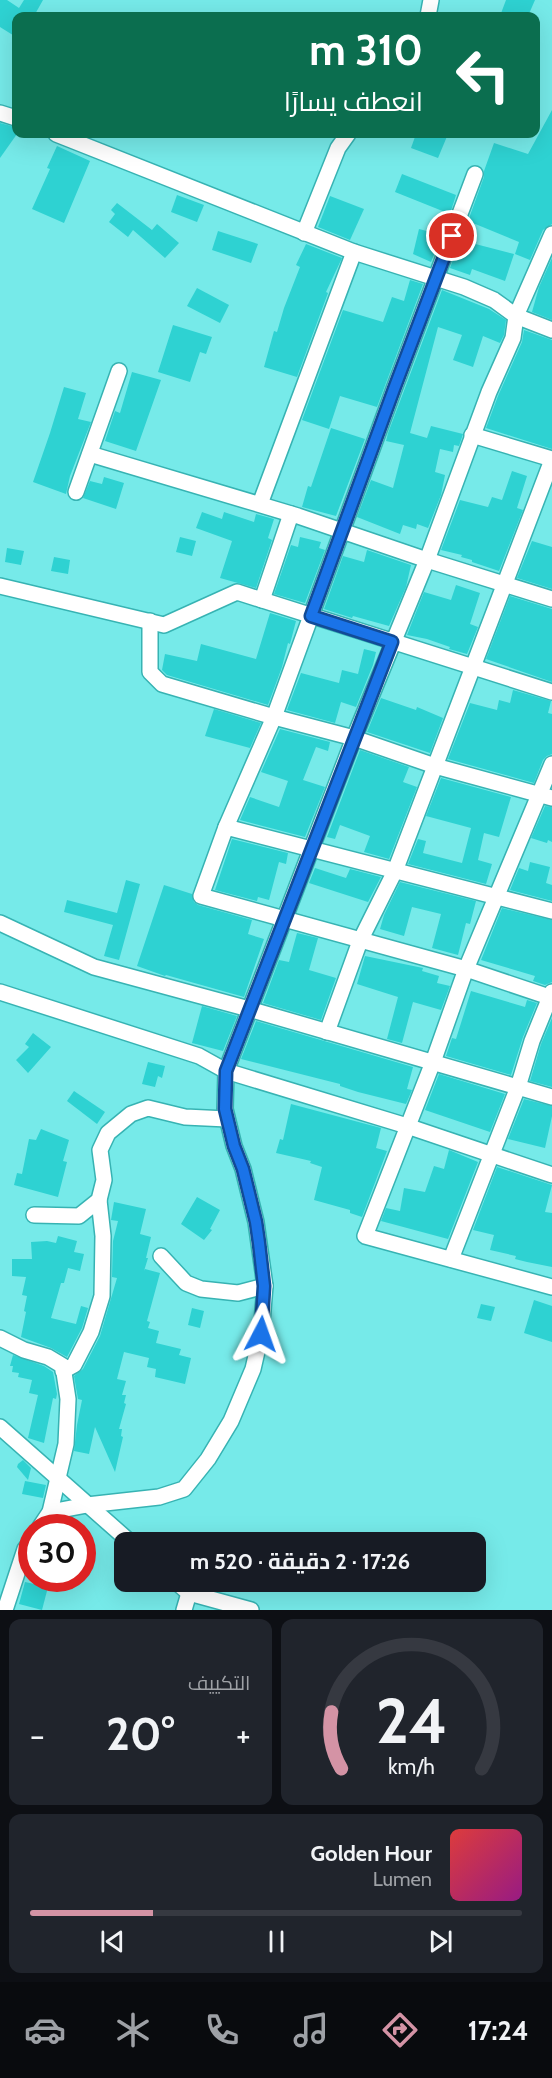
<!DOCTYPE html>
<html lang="ar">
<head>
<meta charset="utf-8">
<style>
  body { margin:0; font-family:Cabin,Cairo,sans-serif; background:#20242c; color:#f1f3f6; direction:rtl; height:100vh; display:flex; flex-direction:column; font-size:22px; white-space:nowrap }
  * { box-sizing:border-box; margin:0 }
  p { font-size:20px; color:#9ea1a6 }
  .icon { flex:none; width:33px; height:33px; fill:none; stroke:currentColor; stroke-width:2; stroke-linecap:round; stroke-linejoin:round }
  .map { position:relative; height:1610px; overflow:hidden; direction:ltr }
  .panel { display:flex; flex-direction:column; gap:9px; padding:9px; background:#0d0f14; flex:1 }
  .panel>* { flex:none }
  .hud { position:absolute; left:12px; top:12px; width:528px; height:126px; border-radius:12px; box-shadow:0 6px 24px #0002; direction:rtl; background:#0b6e4f; color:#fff; overflow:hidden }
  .speed { position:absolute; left:18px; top:1514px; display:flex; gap:12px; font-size:30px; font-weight:700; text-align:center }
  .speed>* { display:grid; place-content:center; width:78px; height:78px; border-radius:50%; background:#171b24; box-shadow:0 6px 24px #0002; line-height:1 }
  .speed .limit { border:9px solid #d22; background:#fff; color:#111 }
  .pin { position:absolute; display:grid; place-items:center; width:51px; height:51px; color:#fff; margin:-26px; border:3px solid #fff; border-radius:50%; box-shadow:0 2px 6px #0007 }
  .me { position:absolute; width:66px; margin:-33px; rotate:4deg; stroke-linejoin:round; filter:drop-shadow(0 0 4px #0008) }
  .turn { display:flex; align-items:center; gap:21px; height:126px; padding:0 18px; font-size:27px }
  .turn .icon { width:78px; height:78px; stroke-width:2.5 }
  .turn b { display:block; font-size:42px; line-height:51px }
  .big { font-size:45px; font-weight:700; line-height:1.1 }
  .panel .widget { flex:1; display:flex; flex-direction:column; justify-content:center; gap:9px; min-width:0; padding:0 21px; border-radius:12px; background:#20242c }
  .panel .dial { align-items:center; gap:0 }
  .dial svg { height:156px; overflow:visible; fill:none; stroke:#363941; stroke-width:7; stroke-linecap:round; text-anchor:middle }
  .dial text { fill:#f1f3f6; stroke:none }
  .song { display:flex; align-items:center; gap:18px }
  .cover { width:72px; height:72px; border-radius:9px; background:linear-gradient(135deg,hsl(0 70% 55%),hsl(310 70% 35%)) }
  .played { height:6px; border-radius:3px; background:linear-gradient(90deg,#d493a5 25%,#363941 25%) }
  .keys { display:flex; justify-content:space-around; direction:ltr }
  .heat { display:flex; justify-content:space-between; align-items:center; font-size:33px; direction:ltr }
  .panel .tiles { flex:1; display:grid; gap:9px; grid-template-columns:1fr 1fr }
  .widget:last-child { grid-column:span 2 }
  .trip { position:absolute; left:114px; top:1532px; width:372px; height:60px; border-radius:12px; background:#171b24; box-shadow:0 6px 24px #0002; font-weight:700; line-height:60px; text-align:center; direction:rtl }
  .tab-bar { display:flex; height:96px; justify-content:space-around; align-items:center; background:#090b0e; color:#9ea1a6 }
  .tab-bar .icon { width:42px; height:42px }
  .tab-bar .current { color:#d493a5 }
  .tab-bar b { font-size:27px; color:#f1f3f6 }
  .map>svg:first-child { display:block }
</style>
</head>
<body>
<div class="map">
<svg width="552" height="1610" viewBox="0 0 552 1610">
  <rect width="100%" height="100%" fill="#76eae9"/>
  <g fill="#2ed2d2">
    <polygon points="0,0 7,0 19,8 24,0 43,0 34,16 16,16 16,37 0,27"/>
    <polygon points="506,0 535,0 528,16 500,16"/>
    <polygon points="552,110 552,224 543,230 530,260 515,254 519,242 468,221 484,177 484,171 494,143 528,154"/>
    <polygon points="0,123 15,127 17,134 0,158"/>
    <polygon points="416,134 448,134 438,158 411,148"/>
    <polygon points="57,146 90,161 64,223 32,209 50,169 47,168"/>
    <polygon points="402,174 456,195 450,214 395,192"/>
    <polygon points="177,195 204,205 197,222 171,212"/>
    <polygon points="330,196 364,209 350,240 318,227"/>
    <polygon points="117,203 152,230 157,224 179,243 165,258 133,230 128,237 109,222 115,214 111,210"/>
    <polygon points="419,229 442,235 431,262 413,254"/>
    <polygon points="218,231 258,244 251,263 212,250"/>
    <polygon points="460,240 514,254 505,281 472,269 470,275 450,268"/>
    <polygon points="306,244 342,258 326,292 328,293 297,377 264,367 274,331 277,332 284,308 300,267 296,265"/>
    <polygon points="552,258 552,320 532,312 539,287"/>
    <polygon points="410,280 423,284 377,407 340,396 329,429 302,420 343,310 383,322 392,297 404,301"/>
    <polygon points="197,288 229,305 220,323 187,306"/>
    <polygon points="442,290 489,309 506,320 504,335 500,343 483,336 473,367 453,360 462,335 438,327 410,433 427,438 431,426 463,434 459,446 454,445 453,452 440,449 435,472 445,475 441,495 428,528 417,524 416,529 403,525 400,534 357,517 371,480 393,488 404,445 386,441 388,433"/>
    <polygon points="173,325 212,337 206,354 200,352 190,382 158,372"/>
    <polygon points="524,330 552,340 552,449 486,428 498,396 522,342"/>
    <polygon points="132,372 161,380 136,451 105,441 115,411 120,413"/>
    <polygon points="64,387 86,393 78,419 91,422 70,476 66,494 33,482 50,433"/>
    <polygon points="331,428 365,439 336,516 302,507 308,486 311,487"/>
    <polygon points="512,471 527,476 517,508 523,510 499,571 472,562 472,560 461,557 462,555 441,550 460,500 488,507 492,497 502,500"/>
    <polygon points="104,477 124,483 116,509 83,498 90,481 102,484"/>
    <polygon points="202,512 222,519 224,512 254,522 256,514 274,519 268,538 272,540 256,588 220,578 232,541 196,528"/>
    <polygon points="180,537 196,541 192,556 176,552"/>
    <polygon points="300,537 321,542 319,548 325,550 305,603 274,594 291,545 298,547"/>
    <polygon points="532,541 552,547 552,589 517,578"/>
    <polygon points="7,548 24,551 21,565 5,562"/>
    <polygon points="367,550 411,565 406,587 389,626 353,616 352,618 324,609 343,556 364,562"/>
    <polygon points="54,557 70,560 68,574 51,571"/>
    <polygon points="456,585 480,593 470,624 478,627 467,654 449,649 450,647 427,639 407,635 424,592 451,600"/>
    <polygon points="510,596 552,609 552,682 486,659"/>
    <polygon points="270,613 296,621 290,644 288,643 282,667 268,705 167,675 162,670 165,654 197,661 201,644 256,659"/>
    <polygon points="364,649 376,652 373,665 356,707 341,702 335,723 287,710 301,673 339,683 342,670 358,674"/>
    <polygon points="513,690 551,701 548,713 552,714 552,754 547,756 543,760 534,783 448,759 470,703 497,710 499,700 510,703"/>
    <polygon points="381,698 416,710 417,707 443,718 430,753 367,732"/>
    <polygon points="214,709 261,723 250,748 205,736"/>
    <polygon points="280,729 330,742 328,751 316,747 303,780 325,787 305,837 240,820 250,797 279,807 288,781 261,772"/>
    <polygon points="360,750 409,767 403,782 417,787 389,859 364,852 370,836 340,825 335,839 327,837"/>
    <polygon points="441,778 511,797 499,837 484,833 478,860 492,864 486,884 408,864 418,839 426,841 423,853 462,863 471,828 426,816"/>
    <polygon points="545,806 552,807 552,842 548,840 547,843 531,838"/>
    <polygon points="232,839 288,853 286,864 279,862 269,900 258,897 257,901 215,890"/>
    <polygon points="530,862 550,867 546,883 552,885 552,901 510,890 519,868 528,871"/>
    <polygon points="315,868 346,878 350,869 381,877 368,902 309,883"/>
    <polygon points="126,880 140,884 119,960 104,956 113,925 64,912 67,900 117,913"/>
    <polygon points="400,882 476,901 470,924 466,923 458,955 432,948 441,914 412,907 404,936 380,929 384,915"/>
    <polygon points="164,885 192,894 194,902 198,905 252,920 248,934 264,939 244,997 166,975 165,976 137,966"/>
    <polygon points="502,908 552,920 552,982 545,985 533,981 535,976 481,960"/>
    <polygon points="297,933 318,938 309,970 336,978 321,1020 263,1003 279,960 289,962"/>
    <polygon points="365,956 423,968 422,971 439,976 437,983 450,986 441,1010 413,1002 402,1043 387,1039 398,997 357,984"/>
    <polygon points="471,991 525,1007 527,1000 537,1003 523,1037 511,1075 446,1056 452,1038 456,1039"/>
    <polygon points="202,1006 237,1016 223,1051 192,1043"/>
    <polygon points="552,1018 552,1087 530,1081 541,1044"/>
    <polygon points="256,1021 413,1067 407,1089 412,1090 406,1104 358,1092 340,1086 340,1084 241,1059"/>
    <polygon points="33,1033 51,1047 28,1073 16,1060 29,1047 25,1044"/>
    <polygon points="148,1062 165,1066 162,1078 158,1076 155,1087 142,1084"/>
    <polygon points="439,1074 505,1094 490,1132 425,1110"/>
    <polygon points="74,1091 105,1112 97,1124 67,1101"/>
    <polygon points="524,1099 552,1106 552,1116 545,1148 508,1139"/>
    <polygon points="291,1104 381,1128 376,1148 387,1151 362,1217 350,1213 350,1210 314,1200 322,1167 310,1163 311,1161 276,1153 280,1139 283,1140"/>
    <polygon points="41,1129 69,1140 63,1161 67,1162 58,1197 14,1185 17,1173 22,1174 29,1139 36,1140"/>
    <polygon points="449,1150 478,1162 448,1239 381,1221 386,1208 400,1211 404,1188 425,1192 434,1166 444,1169"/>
    <polygon points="497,1167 552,1185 545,1212 552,1213 552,1267 527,1262 515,1259 516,1256 490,1250 494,1235 473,1230"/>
    <polygon points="197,1197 220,1210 210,1229 212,1230 204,1240 181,1224"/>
    <polygon points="114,1202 146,1209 140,1234 151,1237 146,1258 148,1258 144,1271 145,1269 160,1273 147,1321 150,1322 148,1328 159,1331 156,1343 181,1349 179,1355 191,1358 185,1384 155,1377 156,1369 147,1367 149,1358 124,1352 117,1379 126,1381 122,1395 126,1395 124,1403 126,1404 119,1429 122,1429 121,1436 123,1437 115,1472 95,1427 89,1454 74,1451 77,1425 82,1400 78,1399 74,1376 83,1369 100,1336 117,1278 112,1277 113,1241 118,1221 111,1220"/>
    <polygon points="58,1236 77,1241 74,1252 84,1254 80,1271 68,1268 64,1283 61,1283 51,1318 76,1324 81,1306 88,1308 82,1328 67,1357 51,1348 21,1337 26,1312 24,1311 27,1296 22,1295 26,1277 12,1276 12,1259 32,1259 31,1242 47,1241 56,1243"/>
    <polygon points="534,1300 552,1306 552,1342 524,1333"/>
    <polygon points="481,1304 495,1307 491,1321 477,1318"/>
    <polygon points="192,1308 204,1311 200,1328 188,1325"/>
    <polygon points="13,1355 44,1366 53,1372 57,1394 56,1399 53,1398 44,1443 28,1438 38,1395 29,1393 32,1380 18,1377 19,1373 12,1372 13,1366 10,1366"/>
    <polygon points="23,1460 31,1468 28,1480 17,1467 18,1464"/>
    <polygon points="25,1481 46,1485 43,1498 22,1494"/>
    <polygon points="25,1582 48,1587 42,1610 19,1604"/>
  </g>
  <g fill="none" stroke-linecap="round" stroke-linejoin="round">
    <defs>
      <g id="street">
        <polyline points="428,16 431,0"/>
        <polyline points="0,113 16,118"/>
        <polyline points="56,134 354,252 464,287 494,300 516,316 552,330"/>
        <polyline points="475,174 394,389 274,717 226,827 201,896 466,969 552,998"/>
        <polyline points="304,233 338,148 348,134"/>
        <polyline points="472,435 552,459"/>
        <polyline points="90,454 298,516 427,560 552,599"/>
        <polyline points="76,492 119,371"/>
        <polyline points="260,504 354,252"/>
        <polyline points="0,586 164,625 237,592 552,692"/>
        <polyline points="262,600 291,514"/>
        <polyline points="150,621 150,672 162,684 274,717 354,738 435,766 552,798"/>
        <polyline points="552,764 466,969 433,1062 365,1236 552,1287"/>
        <polyline points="226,827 552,911"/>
        <polyline points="0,923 94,967 249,1009 552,1097"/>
        <polyline points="0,992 199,1056 226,1071 407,1126 552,1175"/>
        <polyline points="327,1032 360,941 395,871 552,460"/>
        <polyline points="34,1215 79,1216 99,1200 104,1180 100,1150 108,1133 131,1114 148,1108 185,1117 227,1119"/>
        <polyline points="161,1256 186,1283 201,1289 238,1293 265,1286"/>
        <polyline points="451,1259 518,1087 532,1041 552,992"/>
        <polyline points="0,1338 24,1350 48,1357 63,1366 68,1399 66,1444 50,1512 40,1527"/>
        <polyline points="63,1371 74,1365 91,1332 102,1296 103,1236 99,1200"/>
        <polyline points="0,1427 130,1542"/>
        <polyline points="50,1512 87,1505 159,1497 184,1489 208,1459 231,1421 253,1369 261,1334 265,1286 256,1222 243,1169 234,1146 225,1109 226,1071 354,738 427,560 489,392 513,338 516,316 552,234"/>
        <polyline points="175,1581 189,1593 251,1610"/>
        <polyline points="5,1610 25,1549 32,1540"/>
        <polyline points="184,1610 189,1593"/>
      </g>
    </defs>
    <use href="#street" stroke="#37b3b3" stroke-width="18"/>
    <use href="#street" stroke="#fff" stroke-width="15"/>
  </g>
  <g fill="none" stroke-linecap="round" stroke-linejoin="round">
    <defs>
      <polyline id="route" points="261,1334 264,1286 259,1243 256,1222 243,1169 234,1146 225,1109 226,1071 392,642 311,616 394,389 452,236"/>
    </defs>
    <use href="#route" stroke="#114b97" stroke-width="15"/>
    <use href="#route" stroke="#1a73e8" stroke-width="10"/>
  </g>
</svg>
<div class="speed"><div class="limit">30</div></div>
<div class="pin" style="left:452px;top:236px;background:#d93025"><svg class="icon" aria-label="arrive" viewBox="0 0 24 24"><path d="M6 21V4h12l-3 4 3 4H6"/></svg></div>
<svg class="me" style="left:261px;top:1334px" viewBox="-20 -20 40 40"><path d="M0-17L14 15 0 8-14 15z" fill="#1a73e8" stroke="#fff" stroke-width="4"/></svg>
<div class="trip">17:26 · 2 دقيقة · 520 m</div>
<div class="hud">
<div class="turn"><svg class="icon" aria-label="left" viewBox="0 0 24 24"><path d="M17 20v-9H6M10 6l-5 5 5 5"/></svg><div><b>310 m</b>انعطف يسارًا</div></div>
</div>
</div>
<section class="panel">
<div class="tiles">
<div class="widget dial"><svg viewBox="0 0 100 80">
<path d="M14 69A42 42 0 1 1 86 69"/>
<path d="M14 69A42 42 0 0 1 9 40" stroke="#d493a5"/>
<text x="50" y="56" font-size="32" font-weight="700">24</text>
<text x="50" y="72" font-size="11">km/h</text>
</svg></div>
<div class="widget"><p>التكييف</p>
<div class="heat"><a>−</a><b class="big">20°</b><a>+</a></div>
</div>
<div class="widget">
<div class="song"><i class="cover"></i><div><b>Golden Hour</b><p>Lumen</p></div></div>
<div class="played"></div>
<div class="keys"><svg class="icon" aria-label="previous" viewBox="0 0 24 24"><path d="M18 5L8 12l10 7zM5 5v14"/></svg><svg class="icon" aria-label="pause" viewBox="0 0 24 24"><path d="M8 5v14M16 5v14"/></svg><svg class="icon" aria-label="next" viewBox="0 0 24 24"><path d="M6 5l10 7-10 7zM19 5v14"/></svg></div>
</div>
</div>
</section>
<nav class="tab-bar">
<b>17:24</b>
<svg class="icon current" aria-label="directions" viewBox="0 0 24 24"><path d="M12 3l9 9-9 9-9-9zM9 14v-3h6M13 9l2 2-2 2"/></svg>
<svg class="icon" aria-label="music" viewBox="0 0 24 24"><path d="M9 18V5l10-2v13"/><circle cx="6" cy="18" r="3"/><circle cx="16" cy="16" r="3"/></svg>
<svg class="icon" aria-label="phone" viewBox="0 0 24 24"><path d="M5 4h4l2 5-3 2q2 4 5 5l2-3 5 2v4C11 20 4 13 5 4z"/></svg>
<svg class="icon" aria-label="climate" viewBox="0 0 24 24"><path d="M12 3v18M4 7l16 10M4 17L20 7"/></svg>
<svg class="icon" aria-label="car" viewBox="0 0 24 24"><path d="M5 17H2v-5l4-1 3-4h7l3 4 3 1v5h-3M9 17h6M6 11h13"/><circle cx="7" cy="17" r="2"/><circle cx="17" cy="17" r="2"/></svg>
</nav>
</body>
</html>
